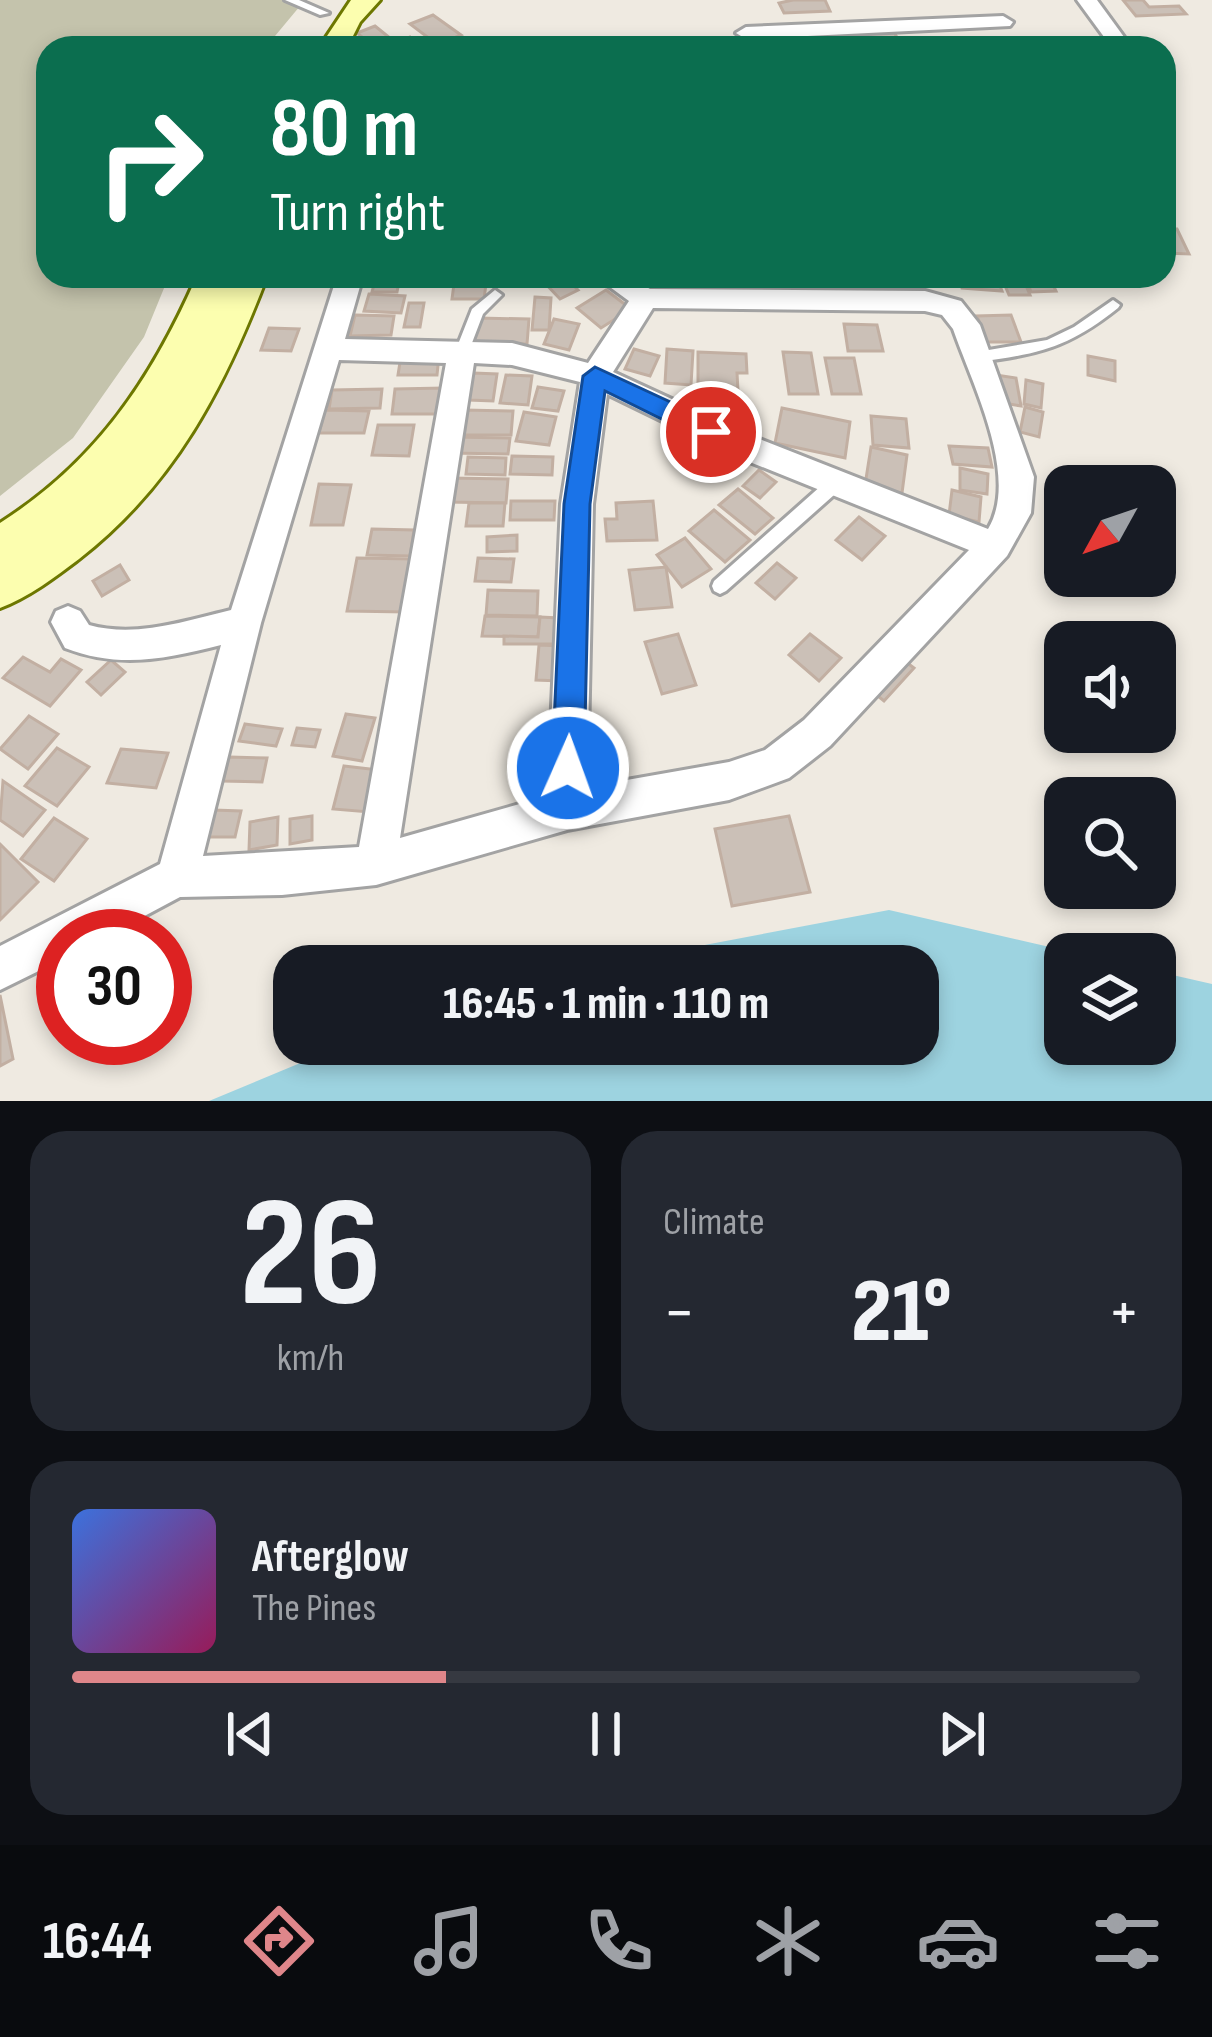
<!DOCTYPE html>
<html lang="en">
<head>
<meta charset="utf-8">
<style>
  body { margin:0; font-family:"Sofia Sans Condensed",sans-serif; background:#242831; color:#f1f3f6; height:100vh; display:flex; flex-direction:column; font-size:45px; white-space:nowrap }
  * { box-sizing:border-box; margin:0 }
  p { font-size:39px; color:#9ea1a6 }
  .icon { flex:none; width:66px; height:66px; fill:none; stroke:currentColor; stroke-width:2; stroke-linecap:round; stroke-linejoin:round }
  .map { position:relative; height:1101px; overflow:hidden }
  .side { display:flex; flex-direction:column; gap:30px; padding:30px; background:#0d0f14; flex:1 }
  .side>* { flex:none }
  .hud { position:absolute; left:36px; top:36px; width:1140px; height:252px; border-radius:36px; box-shadow:0 6px 18px #0003; background:#0b6e4f; color:#fff; overflow:hidden }
  .needle { width:78px; rotate:230deg }
  .tools { position:absolute; left:1044px; top:465px; display:grid; gap:24px }
  .tools a { display:grid; place-items:center; width:132px; height:132px; border-radius:24px; background:#171b24; box-shadow:0 6px 18px #0003; font-size:60px }
  .speed { position:absolute; left:36px; top:909px; display:flex; gap:24px; font-size:60px; font-weight:700; text-align:center }
  .speed>* { display:grid; place-content:center; width:156px; height:156px; border-radius:50%; background:#171b24; box-shadow:0 6px 18px #0003; line-height:1 }
  .speed .limit { border:18px solid #d22; background:#fff; color:#111 }
  .pin { position:absolute; display:grid; place-items:center; width:102px; height:102px; color:#fff; margin:-51px; border:6px solid #fff; border-radius:50%; box-shadow:0 3px 12px #0007 }
  .me { position:absolute; width:132px; margin:-66px; rotate:2deg; stroke-linejoin:round; filter:drop-shadow(0 0 9px #0008) }
  .turn { display:flex; align-items:center; gap:42px; height:252px; padding:0 36px; font-size:54px }
  .turn .icon { width:156px; height:156px; stroke-width:2.5 }
  .turn b { display:block; font-size:84px; line-height:102px }
  .big { font-size:90px; font-weight:800; line-height:1.1 }
  .side .tile { flex:1; display:flex; flex-direction:column; justify-content:center; gap:18px; min-width:0; padding:0 42px; border-radius:36px; background:#242831 }
  .side .dial { align-items:center; gap:0 }
  .dial b { font-size:156px; line-height:1 }
  .song { display:flex; align-items:center; gap:36px }
  .cover { width:144px; height:144px; border-radius:18px; background:linear-gradient(135deg,hsl(220 70% 55%),hsl(330 70% 35%)) }
  .played { height:12px; border-radius:6px; background:linear-gradient(90deg,#df868a 35%,#363941 35%) }
  .keys { display:flex; justify-content:space-around; direction:ltr }
  .heat { display:flex; justify-content:space-between; align-items:center; font-size:66px; direction:ltr }
  .side .tiles { flex:1; display:grid; gap:30px; grid-template-columns:1fr 1fr }
  .tile:last-child { grid-column:span 2 }
  .trip { position:absolute; left:273px; top:945px; width:666px; height:120px; border-radius:36px; background:#171b24; box-shadow:0 6px 18px #0003; font-weight:800; line-height:120px; text-align:center }
  .tab-bar { display:flex; height:192px; justify-content:space-around; align-items:center; background:#090b0e; color:#9ea1a6 }
  .tab-bar .icon { width:84px; height:84px }
  .tab-bar .current { color:#df868a }
  .tab-bar b { font-size:54px; color:#f1f3f6 }
  .map>svg:first-child { display:block }
</style>
</head>
<body>
<div class="map">
<svg width="1212" height="1101" viewBox="0 0 1212 1101">
  <rect width="100%" height="100%" fill="#efeae1"/>
  <polygon fill="#c4c3ac" points="0,0 305,0 265,48 48,48 48,276 169,276 144,337 73,438 0,496"/>
  <polygon fill="#9dd3e0" points="889,910 1080,954 1065,954 1065,1044 1155,1044 1155,971 1212,984 1212,1101 209,1101 346,1044 918,1044 918,966 594,966"/>
  <g fill="#cbc0b7" stroke="#c2afa2" stroke-width="3">
    <polygon points="793,0 825,0 830,11 784,13 779,3"/>
    <polygon points="1123,0 1143,0 1149,7 1179,6 1186,14 1136,16"/>
    <polygon points="433,15 461,35 438,45 410,24"/>
    <polygon points="375,26 396,43 410,37 424,48 353,46 359,44 354,40 362,37 357,33"/>
    <polygon points="893,30 902,47 874,48 865,32"/>
    <polygon points="807,38 811,48 765,48 763,41"/>
    <polygon points="1164,229 1177,229 1189,254 1164,253"/>
    <polygon points="552,276 564,276 578,290 560,299 542,280"/>
    <polygon points="958,276 996,276 1002,291 962,288"/>
    <polygon points="1001,276 1022,276 1030,295 1009,295"/>
    <polygon points="1025,276 1049,276 1056,291 1031,292"/>
    <polygon points="376,277 400,277 397,292 372,292"/>
    <polygon points="454,284 486,284 484,299 452,299"/>
    <polygon points="606,290 631,309 601,328 577,308"/>
    <polygon points="369,294 405,296 401,313 364,311"/>
    <polygon points="535,297 551,298 549,330 532,330"/>
    <polygon points="409,303 424,303 420,327 404,327"/>
    <polygon points="355,315 394,316 391,335 350,336"/>
    <polygon points="1011,315 1021,342 987,342 977,316"/>
    <polygon points="477,318 529,319 527,344 473,343"/>
    <polygon points="554,319 579,324 569,350 544,344"/>
    <polygon points="844,324 877,325 883,351 848,351"/>
    <polygon points="269,328 299,329 291,351 261,350"/>
    <polygon points="634,349 659,356 650,376 625,369"/>
    <polygon points="667,349 693,351 691,385 665,383"/>
    <polygon points="698,352 746,354 747,373 737,373 738,391 722,390 722,403 698,402"/>
    <polygon points="783,352 811,353 818,394 789,394"/>
    <polygon points="401,356 439,356 437,375 398,375"/>
    <polygon points="1088,356 1115,361 1115,381 1088,375"/>
    <polygon points="825,358 854,358 861,394 832,394"/>
    <polygon points="473,373 497,374 493,401 469,400"/>
    <polygon points="506,375 532,376 528,405 500,403"/>
    <polygon points="996,375 1016,378 1021,406 998,402"/>
    <polygon points="1026,380 1043,384 1041,408 1024,404"/>
    <polygon points="538,387 564,391 558,411 532,408"/>
    <polygon points="443,388 440,414 392,414 395,389"/>
    <polygon points="382,389 380,408 329,409 332,390"/>
    <polygon points="1025,407 1043,412 1039,437 1020,432"/>
    <polygon points="782,408 850,422 845,458 775,443"/>
    <polygon points="325,410 369,411 364,433 319,433"/>
    <polygon points="464,410 513,411 511,435 461,435"/>
    <polygon points="524,412 556,417 549,445 516,441"/>
    <polygon points="871,416 906,419 909,448 873,445"/>
    <polygon points="378,425 414,425 409,456 372,455"/>
    <polygon points="451,437 510,438 508,454 449,453"/>
    <polygon points="949,446 988,448 992,467 953,464"/>
    <polygon points="871,447 907,455 902,493 865,485"/>
    <polygon points="512,456 553,457 552,475 510,474"/>
    <polygon points="468,457 506,458 505,475 466,474"/>
    <polygon points="960,468 988,474 987,494 960,490"/>
    <polygon points="759,470 776,482 760,498 743,486"/>
    <polygon points="449,478 508,479 506,503 446,502"/>
    <polygon points="319,484 351,485 343,525 311,525"/>
    <polygon points="738,489 773,518 755,534 719,505"/>
    <polygon points="952,490 981,497 979,522 949,515"/>
    <polygon points="511,501 555,501 554,520 510,520"/>
    <polygon points="653,501 657,540 607,541 605,519 617,519 616,503"/>
    <polygon points="469,503 505,503 503,526 466,526"/>
    <polygon points="714,510 750,540 725,562 689,531"/>
    <polygon points="859,517 885,536 862,560 836,540"/>
    <polygon points="372,529 414,530 410,556 367,555"/>
    <polygon points="517,535 517,551 487,552 487,537"/>
    <polygon points="685,538 711,569 682,587 657,555"/>
    <polygon points="357,558 414,559 406,612 347,611"/>
    <polygon points="478,558 514,559 511,582 475,581"/>
    <polygon points="777,563 796,578 775,599 756,583"/>
    <polygon points="120,565 129,580 102,596 93,581"/>
    <polygon points="666,567 672,607 635,610 629,570"/>
    <polygon points="488,590 538,591 537,616 486,615"/>
    <polygon points="485,616 540,617 538,637 482,636"/>
    <polygon points="540,617 559,618 558,644 504,644 504,636 538,637"/>
    <polygon points="678,634 696,685 662,694 645,642"/>
    <polygon points="810,634 841,658 819,681 789,655"/>
    <polygon points="539,645 562,646 560,681 536,680"/>
    <polygon points="898,656 914,668 884,701 868,688"/>
    <polygon points="23,657 50,672 61,659 81,670 50,706 3,678"/>
    <polygon points="111,660 125,672 101,695 87,682"/>
    <polygon points="346,714 375,718 362,761 333,756"/>
    <polygon points="29,716 58,734 28,769 0,749"/>
    <polygon points="245,724 282,729 276,746 239,741"/>
    <polygon points="297,728 320,730 315,747 292,745"/>
    <polygon points="57,748 89,767 57,806 25,786"/>
    <polygon points="121,749 168,753 156,788 107,783"/>
    <polygon points="229,757 267,758 262,782 223,781"/>
    <polygon points="344,766 379,770 369,812 333,809"/>
    <polygon points="3,781 45,810 23,836 0,820"/>
    <polygon points="213,810 241,811 235,837 206,837"/>
    <polygon points="312,816 312,840 290,844 290,819"/>
    <polygon points="789,816 810,892 732,906 715,829"/>
    <polygon points="278,817 277,845 249,850 250,822"/>
    <polygon points="54,818 87,839 54,881 21,859"/>
    <polygon points="0,844 38,882 0,920"/>
    <polygon points="0,995 13,1059 0,1066"/>
  </g>
  <g fill="none" stroke-linecap="round" stroke-linejoin="round">
    <defs>
      <g id="lane">
        <polygon points="285,0 299,0 329,13 320,15"/>
        <polygon points="495,290 502,295 483,314 467,356 457,356 455,352 472,309"/>
        <path d="M1113 300 1120 305 1118 308C1068 348 1039 354 977 362L970 357 977 352 1047 340 1074 327Z"/>
        <polygon points="837,476 843,477 845,482 843,487 726,591 720,594 714,591 712,586 714,581 831,477"/>
      </g>
      <g id="street">
        <polygon points="1077,0 1097,0 1124,37 1121,41 1107,41"/>
        <polygon points="1003,16 1013,22 1010,26 746,39 736,33 746,27"/>
        <path d="M337 276H363L345 339 512 343 588 363 629 301 595 276H628L650 289 925 291 961 301 980 325 1034 477 1031 513 1007 556 830 746 789 778 729 800 567 830 376 885 282 895 180 897 107 936H63V959L0 990V946L160 864 221 645C166 659 119 669 65 648L51 622 56 611 68 606 80 611 89 625C136 638 185 621 231 610ZM653 308 925 311 942 315 953 329C972 384 1020 476 988 529L752 436 613 372ZM339 360 446 363 359 847 203 856 261 623ZM474 363 512 365 580 382 561 504 548 796 400 838ZM607 394 730 454 969 550 804 720 765 750 729 762 587 787 593 504Z"/>
      </g>
      <g id="secondary">
        <polygon points="351,0 380,0 360,22 347,48 319,48"/>
        <path d="M197 276H267C225 387 174 485 79 559 55 577 29 597 0 608V523C96 462 152 379 197 276Z"/>
      </g>
    </defs>
    <use href="#lane" stroke="#a3a3a3" stroke-width="6"/>
    <use href="#street" stroke="#a3a3a3" stroke-width="6"/>
    <use href="#secondary" stroke="#6d7700" stroke-width="6"/>
    <use href="#lane" fill="#fff" fill-rule="evenodd"/>
    <use href="#street" fill="#fff" fill-rule="evenodd"/>
    <use href="#secondary" fill="#fcfeaf" fill-rule="evenodd"/>
  </g>
  <polygon fill="#1a73e8" stroke="#114b97" stroke-width="3" points="595,367 720,425 723,432 711,442 702,439 605,391 590,504 584,768 579,779 568,784 557,779 552,768 564,504 583,376"/>
</svg>
<div class="tools">
<a><svg class="needle" viewBox="-14 -14 28 28"><path d="M0-13l5 13h-10z" fill="#e53935"/><path d="M0 13l5-13h-10z" fill="#9ea1a6"/></svg></a>
<a><svg class="icon" aria-label="sound" viewBox="0 0 24 24"><path d="M4 9h4l5-4v14l-5-4H4zM17 9q2 3 0 6"/></svg></a>
<a><svg class="icon" aria-label="search" viewBox="0 0 24 24"><circle cx="10" cy="10" r="6"/><path d="M15 15l6 6"/></svg></a>
<a><svg class="icon" aria-label="layers" viewBox="0 0 24 24"><path d="M12 4l9 5-9 5-9-5zM3 14l9 5 9-5"/></svg></a>
</div>
<div class="speed"><div class="limit">30</div></div>
<div class="pin" style="left:711px;top:432px;background:#d93025"><svg class="icon" aria-label="arrive" viewBox="0 0 24 24"><path d="M6 21V4h12l-3 4 3 4H6"/></svg></div>
<svg class="me" style="left:568px;top:768px" viewBox="-20 -20 40 40"><circle r="17" fill="#1a73e8" stroke="#fff" stroke-width="3"/><path d="M0-11L8 9 0 5-8 9z" fill="#fff"/></svg>
<div class="trip">16:45 · 1 min · 110 m</div>
<div class="hud">
<div class="turn"><svg class="icon" aria-label="right" viewBox="0 0 24 24"><path d="M7 20v-9h11M14 6l5 5-5 5"/></svg><div><b>80 m</b>Turn right</div></div>
</div>
</div>
<section class="side">
<div class="tiles">
<div class="tile dial"><b>26</b><p>km/h</p></div>
<div class="tile"><p>Climate</p>
<div class="heat"><a>−</a><b class="big">21°</b><a>+</a></div>
</div>
<div class="tile">
<div class="song"><i class="cover"></i><div><b>Afterglow</b><p>The Pines</p></div></div>
<div class="played"></div>
<div class="keys"><svg class="icon" aria-label="previous" viewBox="0 0 24 24"><path d="M18 5L8 12l10 7zM5 5v14"/></svg><svg class="icon" aria-label="pause" viewBox="0 0 24 24"><path d="M8 5v14M16 5v14"/></svg><svg class="icon" aria-label="next" viewBox="0 0 24 24"><path d="M6 5l10 7-10 7zM19 5v14"/></svg></div>
</div>
</div>
</section>
<nav class="tab-bar">
<b>16:44</b>
<svg class="icon current" aria-label="directions" viewBox="0 0 24 24"><path d="M12 3l9 9-9 9-9-9zM9 14v-3h6M13 9l2 2-2 2"/></svg>
<svg class="icon" aria-label="music" viewBox="0 0 24 24"><path d="M9 18V5l10-2v13"/><circle cx="6" cy="18" r="3"/><circle cx="16" cy="16" r="3"/></svg>
<svg class="icon" aria-label="phone" viewBox="0 0 24 24"><path d="M5 4h4l2 5-3 2q2 4 5 5l2-3 5 2v4C11 20 4 13 5 4z"/></svg>
<svg class="icon" aria-label="climate" viewBox="0 0 24 24"><path d="M12 3v18M4 7l16 10M4 17L20 7"/></svg>
<svg class="icon" aria-label="car" viewBox="0 0 24 24"><path d="M5 17H2v-5l4-1 3-4h7l3 4 3 1v5h-3M9 17h6M6 11h13"/><circle cx="7" cy="17" r="2"/><circle cx="17" cy="17" r="2"/></svg>
<svg class="icon" aria-label="filters" viewBox="0 0 24 24"><path d="M4 7h16M4 17h16"/><circle cx="9" cy="7" r="2"/><circle cx="15" cy="17" r="2"/></svg>
</nav>
</body>
</html>
